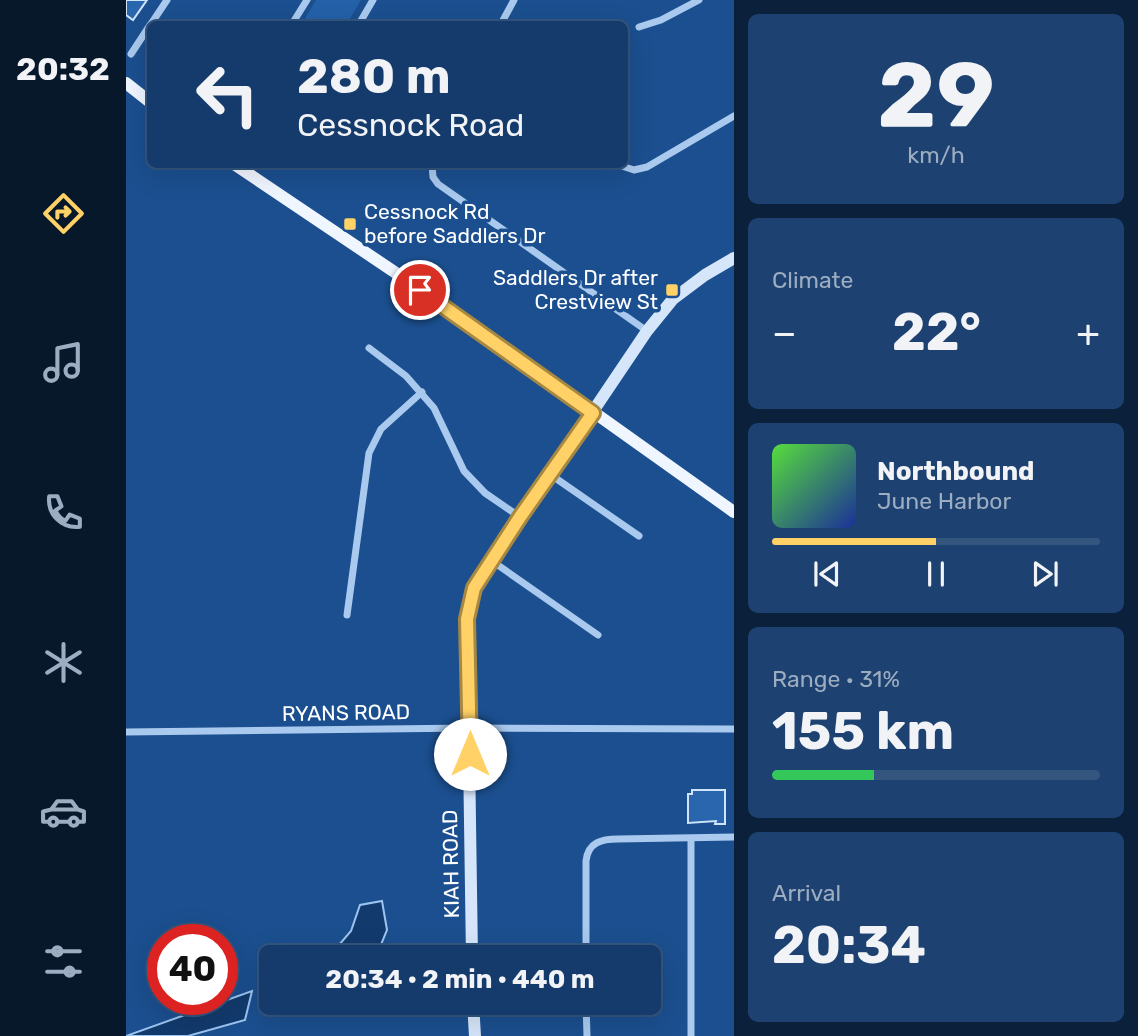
<!DOCTYPE html>
<html lang="en">
<head>
<meta charset="utf-8">
<style>
  body { margin:0; font-family:Rubik,sans-serif; background:#1d4271; color:#f1f3f6; height:100vh; display:flex; flex-direction:column; font-size:26px; white-space:nowrap }
  * { box-sizing:border-box; margin:0 }
  p { font-size:23px; color:#9dadc1 }
  .icon { flex:none; width:38px; height:38px; fill:none; stroke:currentColor; stroke-width:2; stroke-linecap:round; stroke-linejoin:round }
  .map { position:relative; flex:1; overflow:hidden }
  .sheet { display:flex; flex-direction:column; gap:14px; padding:14px; background:#0b203b; width:404px }
  .sheet>* { flex:none }
  .banner { position:absolute; left:21px; top:21px; width:481px; height:147px; border-radius:10px; box-shadow:0 7px 28px #0002,0 0 0 2px #33557e; background:#143b6b; color:#f1f3f6; overflow:hidden }
  .speed { position:absolute; left:21px; top:924px; display:flex; gap:14px; font-size:35px; font-weight:700; text-align:center }
  .speed>* { display:grid; place-content:center; width:91px; height:91px; border-radius:50%; background:#143b6b; box-shadow:0 7px 28px #0002,0 0 0 2px #33557e; line-height:1 }
  .speed .limit { border:10px solid #d22; background:#fff; color:#111 }
  .pin { position:absolute; display:grid; place-items:center; width:60px; height:60px; color:#fff; margin:-30px; border:4px solid #fff; border-radius:50%; box-shadow:0 2px 7px #0007 }
  .me { position:absolute; width:77px; margin:-38px; rotate:0deg; stroke-linejoin:round; filter:drop-shadow(0 0 5px #0008) }
  .turn { display:flex; align-items:center; gap:24px; height:147px; padding:0 35px; font-size:32px }
  .turn .icon { width:91px; height:91px; stroke-width:2.5 }
  .turn b { display:block; font-size:49px; line-height:60px }
  .big { font-size:52px; font-weight:700; line-height:1.1 }
  .sheet .tile { flex:1; display:flex; flex-direction:column; justify-content:center; gap:10px; min-width:0; padding:0 24px; border-radius:10px; background:#1d4271 }
  .sheet .dial { align-items:center; gap:0 }
  .dial b { font-size:91px; line-height:1 }
  .song { display:flex; align-items:center; gap:21px }
  .cover { width:84px; height:84px; border-radius:10px; background:linear-gradient(135deg,hsl(110 70% 55%),hsl(230 70% 35%)) }
  .played { height:7px; border-radius:4px; background:linear-gradient(90deg,#ffd166 50%,#33557e 50%) }
  .keys { display:flex; justify-content:space-around; direction:ltr }
  .heat { display:flex; justify-content:space-between; align-items:center; font-size:38px; direction:ltr }
  .charge { height:10px; border-radius:5px; background:linear-gradient(90deg,#34c759 31%,#33557e 0) }
  .trip { position:absolute; left:133px; top:945px; width:402px; height:70px; border-radius:10px; background:#143b6b; box-shadow:0 7px 28px #0002,0 0 0 2px #33557e; font-weight:700; line-height:70px; text-align:center }
  main { display:flex; flex:1; min-height:0 }
  .tabs { display:flex; flex-direction:column; width:126px; justify-content:space-around; align-items:center; background:#08182b; color:#9dadc1 }
  .tabs .icon { width:49px; height:49px }
  .tabs .on { color:#ffd166 }
  .tabs b { font-size:32px; color:#f1f3f6 }
  .map>svg:first-child { display:block }
</style>
</head>
<body>
<main>
<nav class="tabs">
<b>20:32</b>
<svg class="icon on" aria-label="directions" viewBox="0 0 24 24"><path d="M12 3l9 9-9 9-9-9zM9 14v-3h6M13 9l2 2-2 2"/></svg>
<svg class="icon" aria-label="music" viewBox="0 0 24 24"><path d="M9 18V5l10-2v13"/><circle cx="6" cy="18" r="3"/><circle cx="16" cy="16" r="3"/></svg>
<svg class="icon" aria-label="phone" viewBox="0 0 24 24"><path d="M5 4h4l2 5-3 2q2 4 5 5l2-3 5 2v4C11 20 4 13 5 4z"/></svg>
<svg class="icon" aria-label="climate" viewBox="0 0 24 24"><path d="M12 3v18M4 7l16 10M4 17L20 7"/></svg>
<svg class="icon" aria-label="car" viewBox="0 0 24 24"><path d="M5 17H2v-5l4-1 3-4h7l3 4 3 1v5h-3M9 17h6M6 11h13"/><circle cx="7" cy="17" r="2"/><circle cx="17" cy="17" r="2"/></svg>
<svg class="icon" aria-label="filters" viewBox="0 0 24 24"><path d="M4 7h16M4 17h16"/><circle cx="9" cy="7" r="2"/><circle cx="15" cy="17" r="2"/></svg>
</nav>
<div class="map">
<svg width="608" height="1036" viewBox="0 0 608 1036">
  <rect width="100%" height="100%" fill="#1b4f8f"/>
  <polygon fill="#2461a8" points="190,0 235,0 221,24 176,24"/>
  <g fill="#123a6d" stroke="#9cc4f0" stroke-width="2">
    <polygon points="256,901 261,930 250,957 167,957 166,954 185,945 213,945 225,931 234,905"/>
    <polygon points="126,991 119,1020 62,1036 0,1036"/>
  </g>
  <g fill="#2a66ad" stroke="#cfe3fa" stroke-width="2">
    <polygon points="0,0 21,0 7,20 0,15"/>
    <polygon points="566,790 599,790 599,824 589,824 590,821 562,823 562,794 566,794"/>
  </g>
  <g fill="none" stroke-linecap="round" stroke-linejoin="round">
    <g stroke="#a9c9ee" stroke-width="7">
      <polyline points="25,24 41,0"/>
      <polyline points="166,24 181,0"/>
      <polyline points="233,24 247,0"/>
      <polyline points="375,24 388,0"/>
      <polyline points="513,27 535,20 573,0"/>
      <polyline points="5,54 24,25"/>
      <polyline points="306,164 307,177 312,184 521,331"/>
      <polyline points="490,164 508,170 521,167 608,116"/>
      <polyline points="243,348 280,376 308,408 338,471 359,493 394,517"/>
      <polyline points="425,475 513,536"/>
      <polyline points="366,561 472,635"/>
      <polyline points="221,615 243,453 255,429 296,392"/>
      <polyline points="0,732 344,728 608,729"/>
      <path d="M460 957V861C462 842 476 839 492 839L608 837"/>
      <polyline points="460,1003 461,1036"/>
      <polyline points="565,1036 565,839"/>
    </g>
    <g stroke="#d6e6fa" stroke-width="12">
      <polyline points="346,957 341,619 348,588 521,331 547,299 579,275 608,258"/>
      <polyline points="347,1003 349,1036"/>
    </g>
    <g stroke="#f0f6ff" stroke-width="12">
      <polyline points="0,83 24,102"/>
      <polyline points="108,164 316,304 608,512"/>
    </g>
  </g>
  <g fill="none" stroke-linecap="round" stroke-linejoin="round">
    <defs>
      <polyline id="route" points="294,290 467,413 394,517 348,588 341,619 344,754"/>
    </defs>
    <use href="#route" stroke="#a68842" stroke-width="18"/>
    <use href="#route" stroke="#ffd166" stroke-width="12"/>
  </g>
  <g fill="#ffd166" stroke="#1b4f8f" stroke-width="2.5">
    <rect x="217" y="217" width="14" height="14" rx="3.5"/>
    <rect x="539" y="283" width="14" height="14" rx="3.5"/>
  </g>
  <g text-anchor="middle" stroke-width="7" stroke-linejoin="round" paint-order="stroke">
    <g font-size="21" fill="#fff" stroke="#1b4f8f" text-anchor="start">
      <text x="238" y="219">Cessnock Rd<tspan x="238" dy="24">before Saddlers Dr</tspan></text>
      <text x="532" y="285" text-anchor="end">Saddlers Dr after<tspan x="532" dy="24">Crestview St</tspan></text>
    </g>
    <g font-size="21" fill="#fff" stroke="#1b4f8f">
      <text transform="translate(220 713) rotate(-1)" y="7">RYANS ROAD</text>
      <text transform="translate(325 864) rotate(-91)" y="7">KIAH ROAD</text>
    </g>
  </g>
</svg>
<div class="speed"><div class="limit">40</div></div>
<div class="pin" style="left:294px;top:290px;background:#d93025"><svg class="icon" aria-label="arrive" viewBox="0 0 24 24"><path d="M6 21V4h12l-3 4 3 4H6"/></svg></div>
<svg class="me" style="left:344px;top:754px" viewBox="-20 -20 40 40"><circle r="19" fill="#fff"/><path d="M0-13L10 11 0 6-10 11z" fill="#ffd166"/></svg>
<div class="trip">20:34 · 2 min · 440 m</div>
<div class="banner">
<div class="turn"><svg class="icon" aria-label="left" viewBox="0 0 24 24"><path d="M17 20v-9H6M10 6l-5 5 5 5"/></svg><div><b>280 m</b>Cessnock Road</div></div>
</div>
</div>
<section class="sheet">
<div class="tile dial"><b>29</b><p>km/h</p></div>
<div class="tile"><p>Climate</p>
<div class="heat"><a>−</a><b class="big">22°</b><a>+</a></div>
</div>
<div class="tile">
<div class="song"><i class="cover"></i><div><b>Northbound</b><p>June Harbor</p></div></div>
<div class="played"></div>
<div class="keys"><svg class="icon" aria-label="previous" viewBox="0 0 24 24"><path d="M18 5L8 12l10 7zM5 5v14"/></svg><svg class="icon" aria-label="pause" viewBox="0 0 24 24"><path d="M8 5v14M16 5v14"/></svg><svg class="icon" aria-label="next" viewBox="0 0 24 24"><path d="M6 5l10 7-10 7zM19 5v14"/></svg></div>
</div>
<div class="tile"><p>Range · 31%</p><b class="big">155 km</b><div class="charge"></div></div>
<div class="tile"><p>Arrival</p><b class="big">20:34</b></div>
</section>
</main>
</body>
</html>
